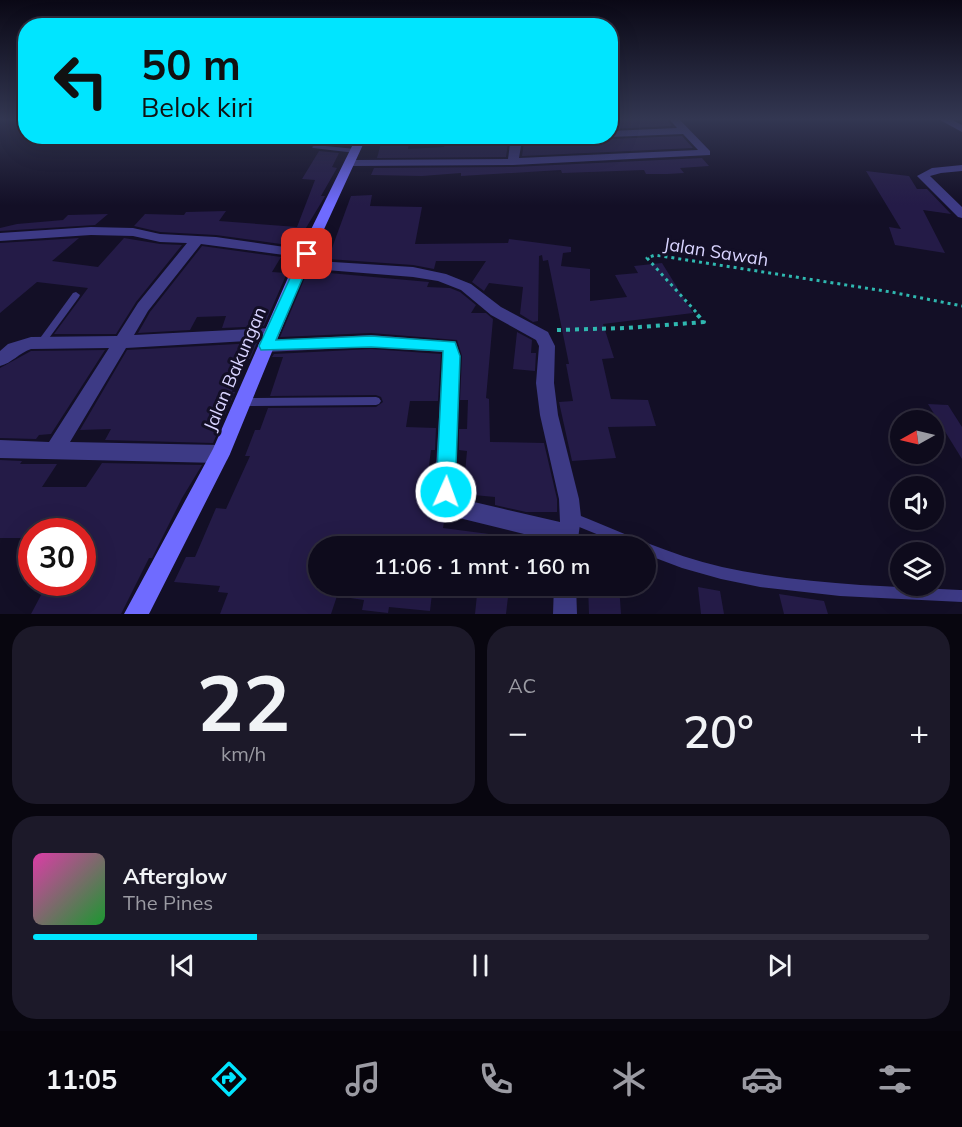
<!DOCTYPE html>
<html lang="id">
<head>
<meta charset="utf-8">
<style>
  body { margin:0; font-family:Mulish,sans-serif; background:#1c1929; color:#f1f3f6; height:100vh; display:flex; flex-direction:column; font-size:22px; white-space:nowrap }
  * { box-sizing:border-box; margin:0 }
  p { font-size:20px; color:#9b9ba3 }
  .icon { flex:none; width:33px; height:33px; fill:none; stroke:currentColor; stroke-width:2; stroke-linecap:round; stroke-linejoin:round }
  .map { position:relative; height:614px; overflow:hidden }
  .drawer { display:flex; flex-direction:column; gap:12px; padding:12px; background:#08060f; flex:1 }
  .drawer>* { flex:none }
  .banner { position:absolute; left:18px; top:18px; width:600px; height:126px; border-radius:24px; box-shadow:0 6px 24px #0002,0 0 0 2px #2e2b3b; background:#00e5ff; color:#111; overflow:hidden }
  .needle { width:39px; rotate:262deg }
  .buttons { position:absolute; left:890px; top:410px; display:grid; gap:12px }
  .buttons a { display:grid; place-items:center; width:54px; height:54px; border-radius:50%; background:#0e0b1c; box-shadow:0 6px 24px #0002,0 0 0 2px #2e2b3b; font-size:30px }
  .speed { position:absolute; left:18px; top:518px; display:flex; gap:12px; font-size:30px; font-weight:700; text-align:center }
  .speed>* { display:grid; place-content:center; width:78px; height:78px; border-radius:50%; background:#0e0b1c; box-shadow:0 6px 24px #0002,0 0 0 2px #2e2b3b; line-height:1 }
  .speed .limit { border:9px solid #d22; background:#fff; color:#111 }
  .pin { position:absolute; display:grid; place-items:center; width:51px; height:51px; color:#fff; margin:-26px; border-radius:12px; box-shadow:0 3px 9px #0006 }
  .me { position:absolute; width:66px; margin:-33px; rotate:2deg; stroke-linejoin:round; filter:drop-shadow(0 0 4px #0008) }
  .turn { display:flex; align-items:center; gap:21px; height:126px; padding:0 24px; font-size:27px }
  .turn .icon { width:78px; height:78px; stroke-width:2.5 }
  .turn b { display:block; font-size:42px; line-height:51px }
  .big { font-size:45px; font-weight:600; line-height:1.1 }
  .drawer .tile { flex:1; display:flex; flex-direction:column; justify-content:center; gap:9px; min-width:0; padding:0 21px; border-radius:24px; background:#1c1929 }
  .drawer .dial { align-items:center; gap:0 }
  .dial b { font-size:78px; line-height:1 }
  .song { display:flex; align-items:center; gap:18px }
  .cover { width:72px; height:72px; border-radius:9px; background:linear-gradient(135deg,hsl(320 70% 55%),hsl(130 70% 35%)) }
  .played { height:6px; border-radius:3px; background:linear-gradient(90deg,#00e5ff 25%,#2e2b3b 25%) }
  .keys { display:flex; justify-content:space-around; direction:ltr }
  .heat { display:flex; justify-content:space-between; align-items:center; font-size:33px; direction:ltr }
  .drawer .tiles { flex:1; display:grid; gap:12px; grid-template-columns:1fr 1fr }
  .tile:last-child { grid-column:span 2 }
  .trip { position:absolute; left:308px; top:536px; width:348px; height:60px; border-radius:30px; background:#0e0b1c; box-shadow:0 6px 24px #0002,0 0 0 2px #2e2b3b; font-weight:600; line-height:60px; text-align:center }
  .tabs { display:flex; height:96px; justify-content:space-around; align-items:center; background:#06040b; color:#9b9ba3 }
  .tabs .icon { width:42px; height:42px }
  .tabs .active { color:#00e5ff }
  .tabs b { font-size:27px; color:#f1f3f6 }
  .map>svg:first-child { display:block }
</style>
</head>
<body>
<div class="map">
<svg width="962" height="614" viewBox="0 0 962 614">
  <rect width="100%" height="100%" fill="#130f26"/>
  <g fill="#241b47">
    <polygon points="610,119 667,119 672,126 610,129"/>
    <polygon points="383,136 410,136 408,149 444,147 445,136 509,136 506,157 377,158"/>
    <polygon points="606,136 610,139 682,136 693,148 522,156 524,142 544,139"/>
    <polygon points="319,151 339,153 332,167 337,168 321,196 325,196 321,203 295,246 216,235 160,232 134,226 145,214 184,215 186,212 226,211 219,221 297,227 315,180 302,179"/>
    <polygon points="702,158 709,166 680,168 684,173 667,174 646,174 644,170 562,173 561,170 461,176 461,173 422,176 371,175 374,168 513,167"/>
    <polygon points="866,171 909,176 917,189 927,189 951,214 923,210 945,253 895,245 889,227 901,229"/>
    <polygon points="372,195 370,206 422,207 415,244 508,243 509,239 571,247 571,252 563,253 561,266 590,269 590,301 627,297 615,275 638,273 634,266 662,263 693,313 603,324 614,358 602,359 611,399 648,400 656,426 608,427 616,458 572,461 559,402 573,401 566,364 569,364 548,260 543,261 542,255 539,256 538,321 533,322 520,314 523,287 489,283 484,291 472,282 486,261 436,261 434,269 413,265 328,259 351,196"/>
    <polygon points="108,214 95,225 0,231 0,228 17,224 63,220 68,215"/>
    <polygon points="79,238 52,261 98,267 124,238 160,244 182,245 136,302 116,334 54,334 88,288 37,282 0,313 0,243"/>
    <polygon points="202,246 281,257 272,272 287,273 264,326 222,328 226,316 197,317 190,330 138,333 150,312"/>
    <polygon points="318,272 429,282 427,287 450,288 460,292 476,305 471,313 486,313 493,319 486,398 489,399 490,442 544,443 557,499 557,512 526,512 495,505 495,497 463,494 467,451 459,450 459,429 467,429 468,400 460,400 462,356 457,340 371,333 280,337 306,275 317,276"/>
    <polygon points="517,332 532,340 531,353 536,353 535,371 513,369"/>
    <polygon points="257,343 250,359 242,360 232,392 235,392 213,443 105,440 111,429 80,430 127,350"/>
    <polygon points="371,349 441,354 438,401 410,401 406,427 436,428 435,450 431,450 424,504 440,506 445,516 443,528 512,537 512,546 318,546 318,585 433,585 430,611 389,607 388,613 362,610 364,600 337,596 331,614 220,614 228,593 218,592 220,586 174,582 186,557 195,557 216,508 226,509 250,456 245,456 255,430 260,430 268,408 376,407 383,402 381,397 376,395 270,396 283,357 272,357 274,354"/>
    <polygon points="105,350 51,434 39,435 36,439 0,438 0,368 31,351"/>
    <polygon points="928,404 948,405 962,427 962,459"/>
    <polygon points="0,460 22,461 20,464 57,464 42,487 86,487 102,463 202,465 182,498 152,558 149,558 121,614 31,614 48,582 82,582 82,531 32,531 32,538 0,538"/>
    <polygon points="478,585 496,585 495,595 508,597 506,614 475,614"/>
    <polygon points="588,585 619,585 621,614 589,614"/>
    <polygon points="698,587 720,591 724,614 701,614"/>
    <polygon points="779,594 824,601 828,614 784,614"/>
  </g>
  <g fill="none" stroke-linecap="round" stroke-linejoin="round">
    <polyline stroke="#2fb8b0" stroke-width="3" stroke-dasharray="3 4" stroke-linecap="butt" points="696,312 647,258 655,255 891,292 962,306"/>
    <polyline stroke="#2fb8b0" stroke-width="4" stroke-dasharray="4 5" stroke-linecap="butt" points="557,330 627,328 704,322 694,311"/>
    <g fill="#3d3a85" fill-rule="evenodd">
      <polygon points="315,145 356,149 359,151 356,153 313,148 312,147"/>
      <polygon points="76,292 80,295 79,297 44,345 38,345 37,343 38,341 73,293"/>
      <polygon points="376,397 379,398 381,401 379,404 376,405 243,406 240,405 238,402 240,399 243,398"/>
      <path d="M571 512C621 532 670 555 722 567 800 584 880 586 960 590H962V602L840 596 760 587 721 579 682 568 645 554V546H626L567 522 565 518 567 514Z"/>
    </g>
    <g fill="#3d3a85" fill-rule="evenodd">
      <polygon points="669,119 679,119 710,151 710,155 513,165 351,166 346,163 351,160 508,159 511,136 544,136 539,139 522,140 519,158 698,150 683,134 610,137 608,136 610,136 610,131 677,128"/>
      <polygon points="938,119 951,119 962,125 962,132"/>
      <polygon points="962,165 962,171 941,173 930,176 962,207 962,218 958,217 917,176 932,168"/>
      <path d="M91 227 133 228 160 234 216 237 312 251 314 254 312 257 307 258 201 244 148 311 134 335 271 328 277 330 279 334 277 338 272 340 371 335 456 342 460 356 455 482 461 499 560 522 559 499 540 415 536 383 539 346 536 340 491 315 461 290 438 281 413 277 301 268 294 264 301 260 413 267 446 274 471 284 501 307 548 332 555 346 554 383 558 415 579 499 581 517 577 546H555L556 542 447 515 436 492 435 482 443 352 371 347 266 352 260 350 258 346 260 342 265 340 126 348 70 442 220 445 227 448 230 454 227 460 220 463 0 458V440L49 442 109 348 31 349C19 353 12 363 0 366V351L8 344 31 337 117 336 138 303 187 243 160 242 133 236 91 235 0 241V233Z"/>
      <polygon points="554,585 576,585 577,614 553,614"/>
    </g>
    <polygon fill="#6f6bff" fill-rule="evenodd" points="357,136 367,136 308,264 230,454 149,614 124,614 213,449 294,264"/>
  </g>
  <linearGradient id="sky" x2="0" y2="1"><stop stop-color="#0a0815"/><stop offset="0.58" stop-color="#333752"/><stop offset="1" stop-color="#333752" stop-opacity="0"/></linearGradient>
  <rect width="962" height="205" fill="url(#sky)"/>
  <polygon fill="#00e5ff" stroke="#0095a6" stroke-width="1.5" points="307,250 313,254 276,340 371,336 455,342 460,356 455,492 452,499 446,501 439,499 436,492 443,351 371,347 261,350 259,346 301,254"/>
  <g text-anchor="middle" stroke-width="6" stroke-linejoin="round" paint-order="stroke">
    <g font-size="18" fill="#d9d4ff" stroke="#130f26">
      <text transform="translate(716 252) rotate(9)" y="6">Jalan Sawah</text>
      <text transform="translate(235 369) rotate(-67)" y="6">Jalan Bakungan</text>
    </g>
  </g>
</svg>
<div class="buttons">
<a><svg class="needle" viewBox="-14 -14 28 28"><path d="M0-13l5 13h-10z" fill="#e53935"/><path d="M0 13l5-13h-10z" fill="#9b9ba3"/></svg></a>
<a><svg class="icon" aria-label="sound" viewBox="0 0 24 24"><path d="M4 9h4l5-4v14l-5-4H4zM17 9q2 3 0 6"/></svg></a>
<a><svg class="icon" aria-label="layers" viewBox="0 0 24 24"><path d="M12 4l9 5-9 5-9-5zM3 14l9 5 9-5"/></svg></a>
</div>
<div class="speed"><div class="limit">30</div></div>
<div class="pin" style="left:307px;top:254px;background:#d93025"><svg class="icon" aria-label="arrive" viewBox="0 0 24 24"><path d="M6 21V4h12l-3 4 3 4H6"/></svg></div>
<svg class="me" style="left:446px;top:492px" viewBox="-20 -20 40 40"><circle r="17" fill="#00e5ff" stroke="#fff" stroke-width="3"/><path d="M0-11L8 9 0 5-8 9z" fill="#fff"/></svg>
<div class="trip">11:06 · 1 mnt · 160 m</div>
<div class="banner">
<div class="turn"><svg class="icon" aria-label="left" viewBox="0 0 24 24"><path d="M17 20v-9H6M10 6l-5 5 5 5"/></svg><div><b>50 m</b>Belok kiri</div></div>
</div>
</div>
<section class="drawer">
<div class="tiles">
<div class="tile dial"><b>22</b><p>km/h</p></div>
<div class="tile"><p>AC</p>
<div class="heat"><a>−</a><b class="big">20°</b><a>+</a></div>
</div>
<div class="tile">
<div class="song"><i class="cover"></i><div><b>Afterglow</b><p>The Pines</p></div></div>
<div class="played"></div>
<div class="keys"><svg class="icon" aria-label="previous" viewBox="0 0 24 24"><path d="M18 5L8 12l10 7zM5 5v14"/></svg><svg class="icon" aria-label="pause" viewBox="0 0 24 24"><path d="M8 5v14M16 5v14"/></svg><svg class="icon" aria-label="next" viewBox="0 0 24 24"><path d="M6 5l10 7-10 7zM19 5v14"/></svg></div>
</div>
</div>
</section>
<nav class="tabs">
<b>11:05</b>
<svg class="icon active" aria-label="directions" viewBox="0 0 24 24"><path d="M12 3l9 9-9 9-9-9zM9 14v-3h6M13 9l2 2-2 2"/></svg>
<svg class="icon" aria-label="music" viewBox="0 0 24 24"><path d="M9 18V5l10-2v13"/><circle cx="6" cy="18" r="3"/><circle cx="16" cy="16" r="3"/></svg>
<svg class="icon" aria-label="phone" viewBox="0 0 24 24"><path d="M5 4h4l2 5-3 2q2 4 5 5l2-3 5 2v4C11 20 4 13 5 4z"/></svg>
<svg class="icon" aria-label="climate" viewBox="0 0 24 24"><path d="M12 3v18M4 7l16 10M4 17L20 7"/></svg>
<svg class="icon" aria-label="car" viewBox="0 0 24 24"><path d="M5 17H2v-5l4-1 3-4h7l3 4 3 1v5h-3M9 17h6M6 11h13"/><circle cx="7" cy="17" r="2"/><circle cx="17" cy="17" r="2"/></svg>
<svg class="icon" aria-label="filters" viewBox="0 0 24 24"><path d="M4 7h16M4 17h16"/><circle cx="9" cy="7" r="2"/><circle cx="15" cy="17" r="2"/></svg>
</nav>
</body>
</html>
